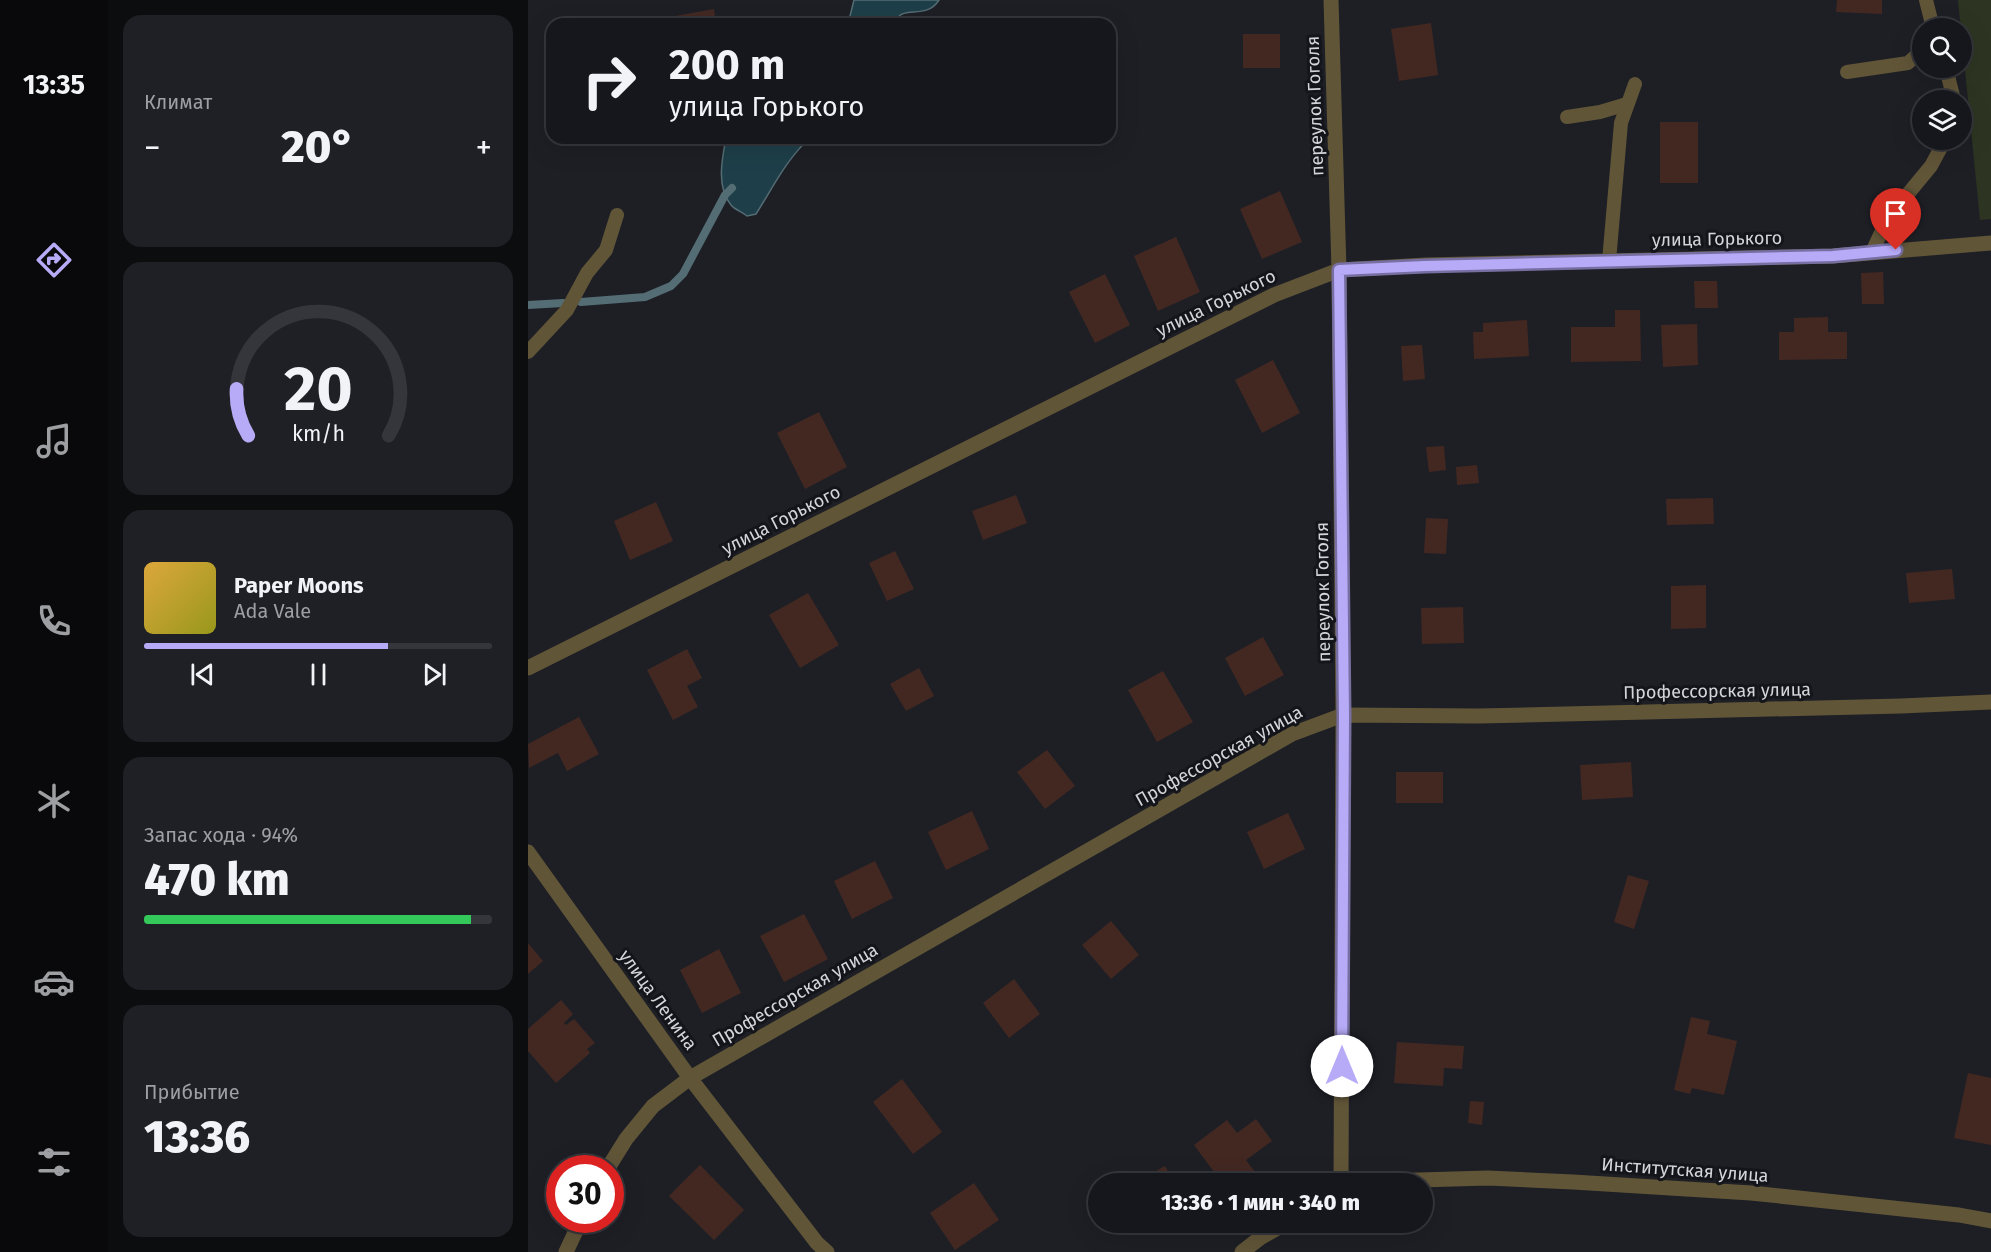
<!DOCTYPE html>
<html lang="ru">
<head>
<meta charset="utf-8">
<style>
  body { margin:0; font-family:"Fira Sans",sans-serif; background:#1f2025; color:#f1f3f6; height:100vh; display:flex; flex-direction:column; font-size:22px; white-space:nowrap }
  * { box-sizing:border-box; margin:0 }
  p { font-size:20px; color:#9e9fa3 }
  .icon { flex:none; width:33px; height:33px; fill:none; stroke:currentColor; stroke-width:2; stroke-linecap:round; stroke-linejoin:round }
  .map { position:relative; flex:1; overflow:hidden }
  .details { display:flex; flex-direction:column; gap:15px; padding:15px; background:#0c0d0f; width:420px }
  .details>* { flex:none }
  .top-card { position:absolute; left:18px; top:18px; width:570px; height:126px; border-radius:18px; box-shadow:0 6px 24px #0002,0 0 0 2px #35363b; background:#16171c; color:#f1f3f6; overflow:hidden }
  .buttons { position:absolute; left:1384px; top:18px; display:grid; gap:12px }
  .buttons a { display:grid; place-items:center; width:60px; height:60px; border-radius:50%; background:#16171c; box-shadow:0 6px 24px #0002,0 0 0 2px #35363b; font-size:30px }
  .speed { position:absolute; left:18px; top:1155px; display:flex; gap:12px; font-size:30px; font-weight:700; text-align:center }
  .speed>* { display:grid; place-content:center; width:78px; height:78px; border-radius:50%; background:#16171c; box-shadow:0 6px 24px #0002,0 0 0 2px #35363b; line-height:1 }
  .speed .limit { border:9px solid #d22; background:#fff; color:#111 }
  .pin { position:absolute; display:grid; place-items:center; width:51px; height:51px; color:#fff; margin:-62px -26px; border-radius:50% 50% 50% 0; rotate:-45deg; box-shadow:0 0 6px #0007 }
  .pin .icon { rotate:45deg }
  .me { position:absolute; width:66px; margin:-33px; rotate:0deg; stroke-linejoin:round; filter:drop-shadow(0 0 4px #0008) }
  .turn { display:flex; align-items:center; gap:21px; height:126px; padding:0 24px; font-size:27px }
  .turn .icon { width:78px; height:78px; stroke-width:2.5 }
  .turn b { display:block; font-size:42px; line-height:51px }
  .big { font-size:45px; font-weight:800; line-height:1.1 }
  .details .card { flex:1; display:flex; flex-direction:column; justify-content:center; gap:9px; min-width:0; padding:0 21px; border-radius:18px; background:#1f2025 }
  .details .dial { align-items:center; gap:0 }
  .dial svg { height:156px; overflow:visible; fill:none; stroke:#35363b; stroke-width:7; stroke-linecap:round; text-anchor:middle }
  .dial text { fill:#f1f3f6; stroke:none }
  .song { display:flex; align-items:center; gap:18px }
  .cover { width:72px; height:72px; border-radius:9px; background:linear-gradient(135deg,hsl(40 70% 55%),hsl(60 70% 35%)) }
  .played { height:6px; border-radius:3px; background:linear-gradient(90deg,#b7abf8 70%,#35363b 70%) }
  .keys { display:flex; justify-content:space-around; direction:ltr }
  .heat { display:flex; justify-content:space-between; align-items:center; font-size:33px; direction:ltr }
  .charge { height:9px; border-radius:4px; background:linear-gradient(90deg,#34c759 94%,#35363b 0) }
  .trip { position:absolute; left:560px; top:1173px; width:345px; height:60px; border-radius:30px; background:#16171c; box-shadow:0 6px 24px #0002,0 0 0 2px #35363b; font-weight:800; line-height:60px; text-align:center }
  main { display:flex; flex:1; min-height:0 }
  .tabs { display:flex; flex-direction:column; width:108px; justify-content:space-around; align-items:center; background:#09090b; color:#9e9fa3 }
  .tabs .icon { width:42px; height:42px }
  .tabs .on { color:#b7abf8 }
  .tabs b { font-size:27px; color:#f1f3f6 }
  .map>svg:first-child { display:block }
</style>
</head>
<body>
<main>
<nav class="tabs">
<b>13:35</b>
<svg class="icon on" aria-label="directions" viewBox="0 0 24 24"><path d="M12 3l9 9-9 9-9-9zM9 14v-3h6M13 9l2 2-2 2"/></svg>
<svg class="icon" aria-label="music" viewBox="0 0 24 24"><path d="M9 18V5l10-2v13"/><circle cx="6" cy="18" r="3"/><circle cx="16" cy="16" r="3"/></svg>
<svg class="icon" aria-label="phone" viewBox="0 0 24 24"><path d="M5 4h4l2 5-3 2q2 4 5 5l2-3 5 2v4C11 20 4 13 5 4z"/></svg>
<svg class="icon" aria-label="climate" viewBox="0 0 24 24"><path d="M12 3v18M4 7l16 10M4 17L20 7"/></svg>
<svg class="icon" aria-label="car" viewBox="0 0 24 24"><path d="M5 17H2v-5l4-1 3-4h7l3 4 3 1v5h-3M9 17h6M6 11h13"/><circle cx="7" cy="17" r="2"/><circle cx="17" cy="17" r="2"/></svg>
<svg class="icon" aria-label="filters" viewBox="0 0 24 24"><path d="M4 7h16M4 17h16"/><circle cx="9" cy="7" r="2"/><circle cx="15" cy="17" r="2"/></svg>
</nav>
<section class="details">
<div class="card"><p>Климат</p>
<div class="heat"><a>−</a><b class="big">20°</b><a>+</a></div>
</div>
<div class="card dial"><svg viewBox="0 0 100 80">
<path d="M14 69A42 42 0 1 1 86 69"/>
<path d="M14 69A42 42 0 0 1 8 45" stroke="#b7abf8"/>
<text x="50" y="56" font-size="32" font-weight="700">20</text>
<text x="50" y="72" font-size="11">km/h</text>
</svg></div>
<div class="card">
<div class="song"><i class="cover"></i><div><b>Paper Moons</b><p>Ada Vale</p></div></div>
<div class="played"></div>
<div class="keys"><svg class="icon" aria-label="previous" viewBox="0 0 24 24"><path d="M18 5L8 12l10 7zM5 5v14"/></svg><svg class="icon" aria-label="pause" viewBox="0 0 24 24"><path d="M8 5v14M16 5v14"/></svg><svg class="icon" aria-label="next" viewBox="0 0 24 24"><path d="M6 5l10 7-10 7zM19 5v14"/></svg></div>
</div>
<div class="card"><p>Запас хода · 94%</p><b class="big">470 km</b><div class="charge"></div></div>
<div class="card"><p>Прибытие</p><b class="big">13:36</b></div>
</section>
<div class="map">
<svg width="1463" height="1252" viewBox="0 0 1463 1252">
  <rect width="100%" height="100%" fill="#1d1f25"/>
  <polygon fill="#2d3522" points="1430,0 1463,0 1463,219 1452,220"/>
  <g fill="#1e3f49" stroke="#546c74" stroke-width="1.5">
    <path d="M326 0H411C397 22 372 2 367 24H320Z"/>
    <path d="M198 138H282C259 158 244 189 228 214L219 216C214 212 206 209 203 205 188 187 194 159 198 138Z"/>
  </g>
  <g fill="none" stroke-linecap="round" stroke-linejoin="round">
    <g stroke="#546c74" stroke-width="8">
      <polyline points="53,302 117,297 143,286 155,274 197,195 204,188"/>
      <polyline points="0,305 35,303"/>
    </g>
  </g>
  <g fill="#432822">
    <polygon points="1309,0 1354,0 1354,14 1308,12"/>
    <polygon points="186,9 188,24 126,24 125,20"/>
    <polygon points="903,23 910,75 871,81 863,29"/>
    <rect x="715" y="34" width="37" height="34"/>
    <rect x="1132" y="122" width="38" height="61"/>
    <polygon points="752,191 774,242 734,259 712,209"/>
    <polygon points="648,237 672,292 630,311 606,256"/>
    <polygon points="1355,272 1356,304 1334,304 1333,273"/>
    <polygon points="577,274 602,325 567,343 541,292"/>
    <polygon points="1166,281 1189,281 1190,308 1167,308"/>
    <polygon points="1087,310 1112,310 1113,361 1043,362 1043,327 1087,327"/>
    <polygon points="1300,317 1300,332 1319,332 1319,359 1251,360 1251,332 1266,332 1266,318"/>
    <polygon points="999,320 1001,356 946,359 945,332 955,332 955,323"/>
    <polygon points="1169,324 1170,365 1135,367 1133,325"/>
    <polygon points="894,345 897,379 875,381 873,346"/>
    <polygon points="745,360 772,413 734,433 707,380"/>
    <polygon points="291,412 319,467 277,489 249,433"/>
    <polygon points="916,446 918,470 901,472 898,447"/>
    <polygon points="949,465 951,483 929,485 928,467"/>
    <polygon points="488,495 499,523 455,540 444,511"/>
    <polygon points="1185,498 1186,524 1139,525 1138,499"/>
    <polygon points="128,502 145,541 102,560 86,521"/>
    <polygon points="898,518 920,519 918,554 896,553"/>
    <polygon points="367,551 386,589 359,601 341,563"/>
    <polygon points="1424,569 1427,599 1381,603 1378,573"/>
    <polygon points="1178,585 1178,628 1143,629 1143,586"/>
    <polygon points="280,593 311,645 272,668 241,615"/>
    <polygon points="935,607 936,643 894,644 893,608"/>
    <polygon points="735,637 756,675 717,696 697,658"/>
    <polygon points="159,649 174,678 159,686 170,707 145,720 119,670"/>
    <polygon points="391,668 406,696 378,711 362,684"/>
    <polygon points="635,671 665,722 629,742 600,690"/>
    <polygon points="51,717 71,754 39,771 30,753 1,768 0,744"/>
    <polygon points="519,750 547,786 517,809 489,772"/>
    <polygon points="1103,762 1105,797 1054,800 1052,765"/>
    <rect x="868" y="772" width="47" height="31"/>
    <polygon points="444,811 461,849 418,870 400,832"/>
    <polygon points="760,813 777,849 736,869 719,832"/>
    <polygon points="347,861 365,898 324,919 306,881"/>
    <polygon points="1100,875 1121,881 1106,929 1086,922"/>
    <polygon points="276,914 300,959 256,982 232,936"/>
    <polygon points="583,921 611,955 583,979 554,945"/>
    <polygon points="0,943 15,961 0,974"/>
    <polygon points="191,949 213,993 174,1013 152,970"/>
    <polygon points="486,979 512,1014 481,1038 455,1003"/>
    <polygon points="33,1000 45,1014 36,1023 38,1025 46,1019 67,1043 59,1049 62,1053 28,1083 0,1051 0,1029"/>
    <polygon points="1163,1017 1182,1021 1179,1034 1209,1041 1196,1095 1164,1088 1162,1094 1146,1090"/>
    <polygon points="869,1042 936,1046 934,1069 916,1068 915,1086 866,1083"/>
    <polygon points="1440,1073 1463,1078 1463,1145 1426,1138"/>
    <polygon points="374,1079 414,1132 385,1154 345,1102"/>
    <polygon points="942,1101 956,1102 954,1125 940,1123"/>
    <polygon points="728,1119 744,1141 718,1160 736,1184 695,1184 666,1145 699,1120 709,1133"/>
    <polygon points="172,1165 216,1210 186,1240 141,1196"/>
    <polygon points="637,1166 647,1184 604,1184"/>
    <polygon points="446,1183 471,1220 427,1250 402,1213"/>
    <polygon points="613,1222 637,1222 619,1232"/>
  </g>
  <g fill="none" stroke-linecap="round" stroke-linejoin="round">
    <g stroke="#615538" stroke-width="14">
      <polyline points="1398,0 1405,28"/>
      <polyline points="1418,68 1426,100"/>
      <polyline points="1319,72 1380,63 1395,49"/>
      <polyline points="1039,117 1072,112 1099,104"/>
      <polyline points="1344,252 1360,218 1403,166 1417,140"/>
      <polyline points="1081,261 1093,123 1107,84"/>
      <polyline points="0,352 39,310 59,273 78,250 89,215"/>
    </g>
    <g stroke="#615538" stroke-width="15">
      <polyline points="803,0 811,270 815,715 813,1184"/>
      <polyline points="0,668 746,295 811,270 897,265 1305,256 1463,243"/>
      <polyline points="0,852 162,1078 289,1243 299,1252"/>
      <polyline points="80,1168 98,1139 125,1106 162,1078 764,734 815,715 951,716 1373,706 1463,702"/>
      <polyline points="847,1184 856,1181 960,1178 1045,1182 1223,1193 1431,1215 1463,1221"/>
      <polyline points="38,1252 53,1220"/>
      <polyline points="714,1252 732,1238 760,1222"/>
    </g>
  </g>
  <g fill="none" stroke-linecap="round" stroke-linejoin="round">
    <defs>
      <polyline id="route" points="814,1066 816,715 811,270 897,266 1305,256 1368,250"/>
    </defs>
    <use href="#route" stroke="#776fa1" stroke-width="15"/>
    <use href="#route" stroke="#b7abf8" stroke-width="10"/>
  </g>
  <g text-anchor="middle" stroke-width="6" stroke-linejoin="round" paint-order="stroke">
    <g font-size="18" fill="#d3d5d9" stroke="#14151b">
      <text transform="translate(787 106) rotate(-92)" y="6">переулок Гоголя</text>
      <text transform="translate(1189 239) rotate(-1)" y="6">улица Горького</text>
      <text transform="translate(688 303) rotate(-26)" y="6">улица Горького</text>
      <text transform="translate(253 520) rotate(-27)" y="6">улица Горького</text>
      <text transform="translate(795 592) rotate(-91)" y="6">переулок Гоголя</text>
      <text transform="translate(1189 691) rotate(-1)" y="6">Профессорская улица</text>
      <text transform="translate(691 756) rotate(-29)" y="6">Профессорская улица</text>
      <text transform="translate(267 995) rotate(-30)" y="6">Профессорская улица</text>
      <text transform="translate(130 1000) rotate(54)" y="6">улица Ленина</text>
      <text transform="translate(1157 1170) rotate(4)" y="6">Институтская улица</text>
    </g>
  </g>
</svg>
<div class="buttons">
<a><svg class="icon" aria-label="search" viewBox="0 0 24 24"><circle cx="10" cy="10" r="6"/><path d="M15 15l6 6"/></svg></a>
<a><svg class="icon" aria-label="layers" viewBox="0 0 24 24"><path d="M12 4l9 5-9 5-9-5zM3 14l9 5 9-5"/></svg></a>
</div>
<div class="speed"><div class="limit">30</div></div>
<div class="pin" style="left:1368px;top:250px;background:#d93025"><svg class="icon" aria-label="arrive" viewBox="0 0 24 24"><path d="M6 21V4h12l-3 4 3 4H6"/></svg></div>
<svg class="me" style="left:814px;top:1066px" viewBox="-20 -20 40 40"><circle r="19" fill="#fff"/><path d="M0-13L10 11 0 6-10 11z" fill="#b7abf8"/></svg>
<div class="trip">13:36 · 1 мин · 340 m</div>
<div class="top-card">
<div class="turn"><svg class="icon" aria-label="right" viewBox="0 0 24 24"><path d="M7 20v-9h11M14 6l5 5-5 5"/></svg><div><b>200 m</b>улица Горького</div></div>
</div>
</div>
</main>
</body>
</html>
